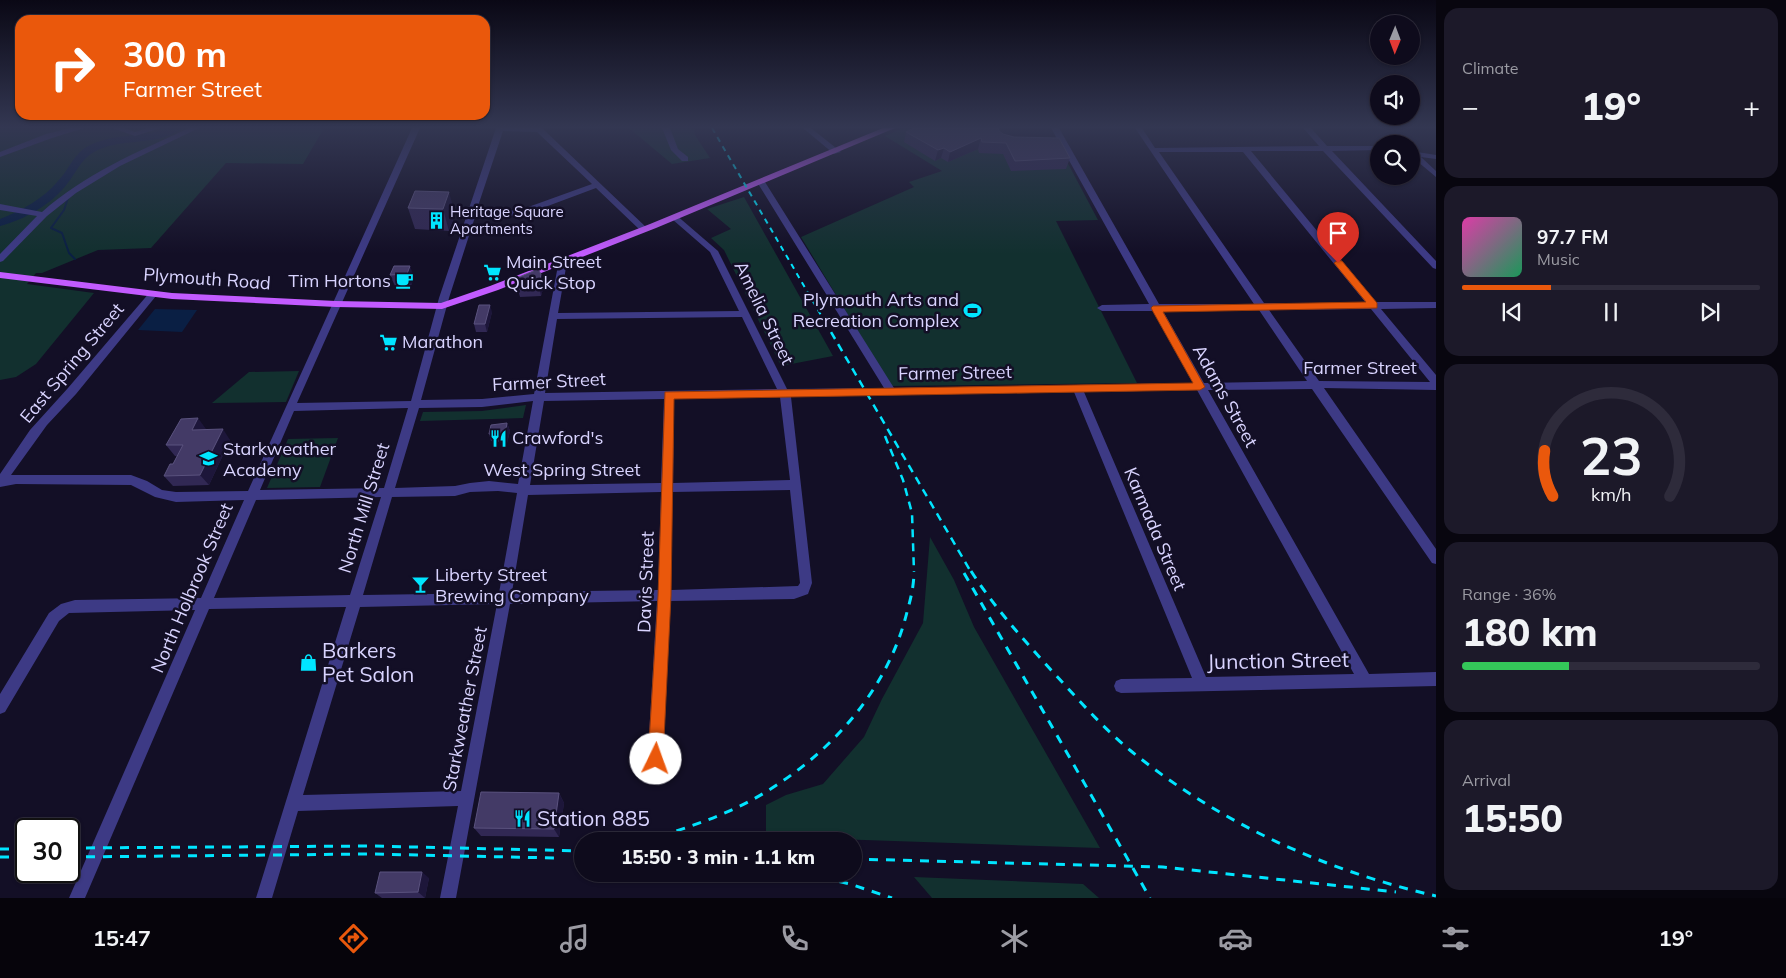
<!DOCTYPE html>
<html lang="en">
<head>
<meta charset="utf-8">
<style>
  body { margin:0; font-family:Mulish,sans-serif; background:#1c1929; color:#f1f3f6; height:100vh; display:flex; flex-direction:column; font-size:19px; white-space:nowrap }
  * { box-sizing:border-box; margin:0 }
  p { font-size:16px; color:#9b9ba3 }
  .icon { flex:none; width:28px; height:28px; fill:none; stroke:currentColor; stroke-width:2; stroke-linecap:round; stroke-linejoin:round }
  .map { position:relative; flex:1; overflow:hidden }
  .sheet { display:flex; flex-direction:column; gap:8px; padding:8px; background:#08060f; width:350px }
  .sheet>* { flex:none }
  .banner { position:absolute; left:15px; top:15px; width:475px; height:105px; border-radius:15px; box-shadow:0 1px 4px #0004,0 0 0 1px #2e2b3b; background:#ea580c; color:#fff; overflow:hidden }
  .needle { width:32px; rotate:181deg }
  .tools { position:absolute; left:1370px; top:15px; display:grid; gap:10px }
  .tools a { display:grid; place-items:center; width:50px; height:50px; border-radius:50%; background:#0e0b1c; box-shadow:0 1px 4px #0004,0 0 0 1px #2e2b3b; font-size:25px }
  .speed { position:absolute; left:15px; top:818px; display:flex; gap:10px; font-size:25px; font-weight:700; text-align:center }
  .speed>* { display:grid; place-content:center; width:65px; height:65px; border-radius:50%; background:#0e0b1c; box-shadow:0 1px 4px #0004,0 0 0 1px #2e2b3b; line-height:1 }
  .speed .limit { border:2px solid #111; border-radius:8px; background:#fff; color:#111 }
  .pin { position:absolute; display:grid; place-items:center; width:42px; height:42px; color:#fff; margin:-51px -21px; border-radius:50% 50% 50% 0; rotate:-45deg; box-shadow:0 0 5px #0007 }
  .pin .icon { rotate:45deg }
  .me { position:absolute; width:55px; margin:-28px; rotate:3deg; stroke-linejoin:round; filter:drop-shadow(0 0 4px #0008) }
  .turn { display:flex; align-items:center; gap:18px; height:105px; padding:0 25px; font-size:22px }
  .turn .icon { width:65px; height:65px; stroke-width:2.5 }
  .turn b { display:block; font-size:35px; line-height:42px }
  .big { font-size:38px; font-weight:800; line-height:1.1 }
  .sheet .tile { flex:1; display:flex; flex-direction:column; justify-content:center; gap:8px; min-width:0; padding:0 18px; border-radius:15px; background:#1c1929 }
  .sheet .dial { align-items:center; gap:0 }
  .dial svg { height:130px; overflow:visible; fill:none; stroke:#2e2b3b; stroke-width:7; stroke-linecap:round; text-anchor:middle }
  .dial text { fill:#f1f3f6; stroke:none }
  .song { display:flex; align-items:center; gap:15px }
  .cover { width:60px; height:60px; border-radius:8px; background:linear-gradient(135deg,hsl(320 70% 55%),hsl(150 70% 35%)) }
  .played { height:5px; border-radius:2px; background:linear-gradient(90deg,#ea580c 30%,#2e2b3b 30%) }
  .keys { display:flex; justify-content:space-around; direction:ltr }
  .heat { display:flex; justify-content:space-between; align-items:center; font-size:28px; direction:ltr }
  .charge { height:8px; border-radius:4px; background:linear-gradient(90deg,#34c759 36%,#2e2b3b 0) }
  .trip { position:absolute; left:574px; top:832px; width:288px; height:50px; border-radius:25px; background:#0e0b1c; box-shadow:0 1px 4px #0004,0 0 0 1px #2e2b3b; font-weight:800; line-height:50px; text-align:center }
  .menu { display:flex; height:80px; justify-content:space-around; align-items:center; background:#06040b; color:#9b9ba3 }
  .menu .icon { width:35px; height:35px }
  .menu .selected { color:#ea580c }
  .menu b { font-size:22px; color:#f1f3f6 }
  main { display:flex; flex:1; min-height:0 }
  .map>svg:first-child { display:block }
</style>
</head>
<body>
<main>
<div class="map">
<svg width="1436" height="898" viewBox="0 0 1436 898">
  <rect width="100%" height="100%" fill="#130f26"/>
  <g fill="#12302f">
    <polygon points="0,128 324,128 303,164 226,163 151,248 98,250 42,273 36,273 27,284 94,293 36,364 16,377 0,380"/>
    <polygon points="629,128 694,128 695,135 710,158 672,164"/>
    <polygon points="903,128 990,128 996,140 1055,139 1098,220 1056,221 1137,383 891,386 801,237 914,187 909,182 942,171 885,136"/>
    <polygon points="744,197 833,356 781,366 724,250 711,238 731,229 707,209"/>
    <polygon points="299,371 286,402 212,403 249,372"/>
    <polygon points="526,405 523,418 420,421 423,412 482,411"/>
    <polygon points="338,438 320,487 267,488 288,439"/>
    <polygon points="930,537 954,580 974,627 1100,848 806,838 766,831 766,805 786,795 823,784 864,737 882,699 923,623"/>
    <polygon points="914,877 1083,884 1099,898 932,898"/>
  </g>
  <polygon fill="#0a1f44" points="155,309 197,310 182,332 138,330"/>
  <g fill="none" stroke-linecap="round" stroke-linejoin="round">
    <polyline stroke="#0a1f44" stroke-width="2" points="68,198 64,210 51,228 62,233 69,253 75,259"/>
    <path fill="#0a1f44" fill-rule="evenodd" d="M167 128H182C160 147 119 137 94 152 81 159 76 173 67 184 52 204 24 220 0 226V219C21 211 43 199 58 181 68 171 72 157 85 148 110 132 141 139 167 128Z"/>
    <g fill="#3d3a85" fill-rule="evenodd">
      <polygon points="70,128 84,128 52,138 0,157 0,152 46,134"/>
      <polygon points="112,128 124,128 135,132 148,128 161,128 135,136"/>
      <path d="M189 128H199L120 166 76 193 47 216 3 261 0 262V254L37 216 0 210V204L42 212C85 174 137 152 189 128Z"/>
      <path d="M412 128H420L297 403 411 401 439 298 496 128H542L648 229 647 231H641L596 188 521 216 475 217 449 298 421 400 482 399 534 394 559 260 562 259 567 262 558 313 739 311 710 252 672 219 671 217 675 214 718 251 787 389 884 388 757 182 761 180 765 182 894 388 1193 383 1153 311H1102L1097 308 1102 305 1149 304 1051 128H1059L1159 304H1254L1135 128H1142L1155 148 1319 146 1303 128H1311L1327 146H1379V150L1332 151 1436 261V269L1433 268 1323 151H1251L1376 302H1436V308L1381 309 1436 375V390L1324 388 1436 549V564L1432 563 1312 389 1208 390 1369 674 1436 672V686L1121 693 1116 691 1114 686 1116 681 1121 679 1192 678 1074 392 791 397 812 583 808 594 794 599 670 601 663 769 660 774 655 777 650 774 647 769 657 601 510 604 456 898H440L458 806 298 811 272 898H256L346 607 209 609 85 898H69L195 610 69 613 59 621 5 712 0 714V694L49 613 61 604 75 600 201 598 244 500 176 502 155 497 131 485 16 484 0 487V474L30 430 68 388 150 292 153 291 158 294 156 296 76 394 47 425 11 475H131L147 481 162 490 176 492 248 491ZM503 131 537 132 592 184 520 210 476 212ZM1159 152H1243L1366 303H1264ZM1371 309 1430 382 1319 381 1269 310ZM1259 310 1307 381 1204 383 1163 311ZM742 317 777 389 545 393 557 319ZM1197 390 1354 674 1206 677 1084 392ZM780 397 790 480 673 483 674 399ZM664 399 661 483 530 485 544 401ZM533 401 518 484 489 481 470 483 455 486 395 488 419 408 482 407ZM408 408 384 488 260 490 294 411ZM790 490 800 583 798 586 671 590 672 492ZM498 491 517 493 499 593 363 595 392 497 455 496 470 492ZM661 492 658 590 512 592 528 495ZM381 497 350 595 214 598 256 500ZM497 604 461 791 303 795 360 607Z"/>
      <polygon points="662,128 670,128 678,149 688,157 688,161 682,161 671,150"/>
      <polygon points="803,128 811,128 841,152 834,154"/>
      <polygon points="1411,151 1436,155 1436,159 1421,157 1436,171 1436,177 1411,156"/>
    </g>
    <polygon fill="#c25bff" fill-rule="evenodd" points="883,128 895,128 656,228 498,290 442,309 336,307 172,299 0,278 0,272 172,293 336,301 441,303 490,286 650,224"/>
    <polyline stroke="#00e5ff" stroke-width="2" stroke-dasharray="5.5 5" stroke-linecap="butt" points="712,128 825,322"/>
    <g stroke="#00e5ff" stroke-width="2.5" stroke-dasharray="8 6" stroke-linecap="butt">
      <polyline points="824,320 971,572"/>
      <polyline points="885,436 903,480 912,513 914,572"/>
    </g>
    <g stroke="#00e5ff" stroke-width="3" stroke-dasharray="9 8" stroke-linecap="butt">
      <path d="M971 571C994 607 1023 639 1052 671 1077 698 1102 727 1131 751 1221 824 1324 870 1436 896"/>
      <polyline points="964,573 1150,898"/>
      <path d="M644 841C680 830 716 819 750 801 824 761 887 694 907 612 911 598 914 585 914 571"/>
      <polyline points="69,848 372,846 582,851"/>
      <polyline points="0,849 26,849"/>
      <polyline points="0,857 26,857"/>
      <polyline points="69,857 370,854 556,858"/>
      <polyline points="852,859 1163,867 1396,892"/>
      <polyline points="806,874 850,884 892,898"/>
    </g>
  </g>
  <g fill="#312854">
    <polygon points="999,131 1003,134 1070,158 1066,169 1011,171 1003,154 979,153 978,149 948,162 941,158 935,161 904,142 906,132"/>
    <polygon points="415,191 455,214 449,231 415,229 408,208"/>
    <polygon points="394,266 414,277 411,286 395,286 390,275"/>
    <polygon points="544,285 541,296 520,297 517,286"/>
    <polygon points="492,312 487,332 476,332 474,324"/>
    <polygon points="507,423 510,431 507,443 491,441 489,434"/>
    <polygon points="206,429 230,440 209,485 173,486 164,476 173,464 177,456 175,456 166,445"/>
    <polygon points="559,793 564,803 559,837 481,836 474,828"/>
    <polygon points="429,878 425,898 382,898 375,893"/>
  </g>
  <g fill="#1d163a">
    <polygon points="981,138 978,149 948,162 950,152"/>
    <polygon points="944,148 941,158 935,161 938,150"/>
    <polygon points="449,192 455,214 449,231 443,209"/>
    <polygon points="410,266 414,277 411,286 407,274"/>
    <polygon points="541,274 544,285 541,296 539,285"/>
    <polygon points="490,305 492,312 487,332 485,324"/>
    <polygon points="198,418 206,429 192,430"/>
    <polygon points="507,423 510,431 507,443 505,435"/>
    <polygon points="223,429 230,440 209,485 200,475"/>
    <polygon points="559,793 564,803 559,837 554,829"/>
    <polygon points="422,872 429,878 425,898 418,892"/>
  </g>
  <g fill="#433a66" stroke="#5a527e">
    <polygon points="914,128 998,128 999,131 1003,134 1014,137 1059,138 1070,158 1015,161 1006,143 982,142 981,138 950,152 944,148 938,150 906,132"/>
    <polygon points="415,191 449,192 443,209 408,208"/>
    <polygon points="394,266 410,266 407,274 390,275"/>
    <polygon points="538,269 541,274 539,285 517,286 519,277"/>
    <polygon points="479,305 490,305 485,324 474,324"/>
    <polygon points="198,418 192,430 223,429 200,475 164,476 170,464 173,464 183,445 166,445 181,419"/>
    <polygon points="507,423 505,435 489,434 491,425"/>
    <polygon points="481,792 559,793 554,829 474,828"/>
    <polygon points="380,872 422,872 418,892 375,893"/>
  </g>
  <linearGradient id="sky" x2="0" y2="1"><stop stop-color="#0a0815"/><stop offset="0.5" stop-color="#333752"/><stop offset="1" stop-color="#333752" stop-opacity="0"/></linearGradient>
  <rect width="1436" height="254" fill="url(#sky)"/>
  <polygon fill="#ea580c" stroke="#983908" points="1338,260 1342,261 1377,303 1377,308 1163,312 1205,387 1200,390 674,399 671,596 663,759 661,764 656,766 651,764 648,759 658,596 665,392 1193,383 1151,308 1153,306 1366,302 1334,263"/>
  <defs>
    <symbol id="building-bare" viewBox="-9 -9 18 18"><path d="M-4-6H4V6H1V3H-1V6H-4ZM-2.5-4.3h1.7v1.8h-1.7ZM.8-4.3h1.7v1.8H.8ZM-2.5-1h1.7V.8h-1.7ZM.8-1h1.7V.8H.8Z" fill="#00e5ff" stroke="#130f26" stroke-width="2.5" paint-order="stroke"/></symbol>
    <symbol id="supermarket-bare" viewBox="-9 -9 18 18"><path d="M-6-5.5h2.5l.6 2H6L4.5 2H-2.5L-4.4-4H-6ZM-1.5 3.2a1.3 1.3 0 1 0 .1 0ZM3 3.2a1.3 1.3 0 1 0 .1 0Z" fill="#00e5ff" stroke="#130f26" stroke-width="2.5" paint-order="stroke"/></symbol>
    <symbol id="cafe-bare" viewBox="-9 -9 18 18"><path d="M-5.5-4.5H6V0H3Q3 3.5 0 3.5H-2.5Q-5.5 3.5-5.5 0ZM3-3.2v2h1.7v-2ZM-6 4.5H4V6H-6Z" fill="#00e5ff" stroke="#130f26" stroke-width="2.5" paint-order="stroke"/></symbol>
    <symbol id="stadium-bare" viewBox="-9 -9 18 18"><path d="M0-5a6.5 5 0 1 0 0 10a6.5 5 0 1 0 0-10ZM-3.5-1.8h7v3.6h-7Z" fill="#00e5ff" stroke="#130f26" stroke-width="2.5" paint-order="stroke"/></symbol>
    <symbol id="restaurant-bare" viewBox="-9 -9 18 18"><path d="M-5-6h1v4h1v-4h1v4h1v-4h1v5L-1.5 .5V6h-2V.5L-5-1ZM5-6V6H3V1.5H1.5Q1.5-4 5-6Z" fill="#00e5ff" stroke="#130f26" stroke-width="2.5" paint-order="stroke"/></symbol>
    <symbol id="school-bare" viewBox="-9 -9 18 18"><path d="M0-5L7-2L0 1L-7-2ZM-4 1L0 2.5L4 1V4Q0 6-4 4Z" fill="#00e5ff" stroke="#130f26" stroke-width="2.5" paint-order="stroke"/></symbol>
    <symbol id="bar-bare" viewBox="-9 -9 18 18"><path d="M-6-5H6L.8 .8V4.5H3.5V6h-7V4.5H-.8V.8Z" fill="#00e5ff" stroke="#130f26" stroke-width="2.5" paint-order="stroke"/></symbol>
    <symbol id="shop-bare" viewBox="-9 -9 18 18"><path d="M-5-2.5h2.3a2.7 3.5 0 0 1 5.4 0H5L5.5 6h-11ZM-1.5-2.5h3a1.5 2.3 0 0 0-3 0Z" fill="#00e5ff" stroke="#130f26" stroke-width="2.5" paint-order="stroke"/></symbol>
  </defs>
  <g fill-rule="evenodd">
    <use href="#building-bare" x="424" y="208" width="25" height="25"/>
    <use href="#supermarket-bare" x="480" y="260" width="25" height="25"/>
    <use href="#cafe-bare" x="392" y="268" width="25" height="25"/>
    <use href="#stadium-bare" x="960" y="298" width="25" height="25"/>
    <use href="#supermarket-bare" x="376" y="330" width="25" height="25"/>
    <use href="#restaurant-bare" x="486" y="426" width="25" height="25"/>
    <use href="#school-bare" x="196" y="446" width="25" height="25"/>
    <use href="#bar-bare" x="408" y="572" width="25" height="25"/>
    <use href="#shop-bare" x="296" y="650" width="25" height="25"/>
    <use href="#restaurant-bare" x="510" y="806" width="25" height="25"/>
  </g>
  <g text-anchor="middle" stroke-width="5" stroke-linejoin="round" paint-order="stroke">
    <g font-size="15" fill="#d9d4ff" stroke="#130f26" text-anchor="start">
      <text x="450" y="217">Heritage Square<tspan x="450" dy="17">Apartments</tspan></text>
    </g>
    <g font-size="18" fill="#d9d4ff" stroke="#130f26" text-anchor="start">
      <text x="506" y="268">Main Street<tspan x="506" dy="21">Quick Stop</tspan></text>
      <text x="391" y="287" text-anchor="end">Tim Hortons</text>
      <text x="959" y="306" text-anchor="end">Plymouth Arts and<tspan x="959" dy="21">Recreation Complex</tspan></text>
      <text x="402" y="348">Marathon</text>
      <text x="512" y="444">Crawford's</text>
      <text x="223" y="455">Starkweather<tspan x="223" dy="21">Academy</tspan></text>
      <text x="435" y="581">Liberty Street<tspan x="435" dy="21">Brewing Company</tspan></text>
    </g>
    <g font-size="18" fill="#d9d4ff" stroke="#130f26">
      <text transform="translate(207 279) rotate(4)" y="6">Plymouth Road</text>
      <text transform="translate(764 313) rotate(64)" y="6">Amelia Street</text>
      <text transform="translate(72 363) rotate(-50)" y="6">East Spring Street</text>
      <text x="1360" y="374">Farmer Street</text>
      <text transform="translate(955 373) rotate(-1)" y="6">Farmer Street</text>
      <text transform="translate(549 382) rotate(-3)" y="6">Farmer Street</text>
      <text transform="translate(1225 396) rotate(61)" y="6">Adams Street</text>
      <text x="562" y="476">West Spring Street</text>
      <text transform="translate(364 508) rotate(-73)" y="6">North Mill Street</text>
      <text transform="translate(1155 529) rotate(67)" y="6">Karmada Street</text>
      <text transform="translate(646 582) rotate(-88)" y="6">Davis Street</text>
      <text transform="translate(192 588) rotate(-67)" y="6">North Holbrook Street</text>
      <text transform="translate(465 709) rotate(-79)" y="6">Starkweather Street</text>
    </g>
    <g font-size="21" fill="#d9d4ff" stroke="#130f26" text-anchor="start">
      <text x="322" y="658">Barkers<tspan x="322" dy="24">Pet Salon</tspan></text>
      <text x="537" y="826">Station 885</text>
    </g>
    <g font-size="21" fill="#d9d4ff" stroke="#130f26">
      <text transform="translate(1278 661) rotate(-1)" y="7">Junction Street</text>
    </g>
  </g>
</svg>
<div class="tools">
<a><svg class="needle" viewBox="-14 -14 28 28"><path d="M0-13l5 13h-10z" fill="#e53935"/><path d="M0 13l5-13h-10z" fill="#9b9ba3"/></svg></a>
<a><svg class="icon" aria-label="sound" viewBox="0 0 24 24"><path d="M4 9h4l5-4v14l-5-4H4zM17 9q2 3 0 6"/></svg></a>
<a><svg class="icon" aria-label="search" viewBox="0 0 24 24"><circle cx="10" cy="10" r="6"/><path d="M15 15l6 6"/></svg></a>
</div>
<div class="speed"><div class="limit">30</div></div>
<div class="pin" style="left:1338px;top:263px;background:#d93025"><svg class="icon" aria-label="arrive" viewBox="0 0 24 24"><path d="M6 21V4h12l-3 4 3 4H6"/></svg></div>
<svg class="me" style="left:656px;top:759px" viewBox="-20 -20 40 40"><circle r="19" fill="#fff"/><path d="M0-13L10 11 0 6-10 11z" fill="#ea580c"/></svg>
<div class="trip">15:50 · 3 min · 1.1 km</div>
<div class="banner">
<div class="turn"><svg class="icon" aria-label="right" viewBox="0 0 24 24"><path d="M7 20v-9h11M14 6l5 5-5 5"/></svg><div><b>300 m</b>Farmer Street</div></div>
</div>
</div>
<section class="sheet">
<div class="tile"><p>Climate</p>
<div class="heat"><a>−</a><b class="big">19°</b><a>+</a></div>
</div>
<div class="tile">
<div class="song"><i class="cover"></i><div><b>97.7 FM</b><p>Music</p></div></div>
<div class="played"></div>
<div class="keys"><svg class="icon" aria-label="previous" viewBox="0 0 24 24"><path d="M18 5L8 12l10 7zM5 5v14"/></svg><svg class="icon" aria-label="pause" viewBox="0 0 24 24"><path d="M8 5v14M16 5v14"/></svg><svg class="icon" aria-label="next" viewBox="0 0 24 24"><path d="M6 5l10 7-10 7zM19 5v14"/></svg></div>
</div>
<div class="tile dial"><svg viewBox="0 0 100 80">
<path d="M14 69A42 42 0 1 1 86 69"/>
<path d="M14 69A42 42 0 0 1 9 41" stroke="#ea580c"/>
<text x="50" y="56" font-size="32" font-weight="700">23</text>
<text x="50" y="72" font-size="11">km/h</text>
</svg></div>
<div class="tile"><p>Range · 36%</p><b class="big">180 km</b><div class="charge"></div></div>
<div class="tile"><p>Arrival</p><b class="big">15:50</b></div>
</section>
</main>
<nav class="menu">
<b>15:47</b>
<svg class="icon selected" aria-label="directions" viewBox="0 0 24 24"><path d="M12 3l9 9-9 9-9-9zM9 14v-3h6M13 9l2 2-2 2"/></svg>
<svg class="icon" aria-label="music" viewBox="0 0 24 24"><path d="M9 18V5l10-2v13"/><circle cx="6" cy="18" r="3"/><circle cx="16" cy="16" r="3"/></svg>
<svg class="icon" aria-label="phone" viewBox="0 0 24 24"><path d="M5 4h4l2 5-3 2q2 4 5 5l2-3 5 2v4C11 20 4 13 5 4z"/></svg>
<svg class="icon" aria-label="climate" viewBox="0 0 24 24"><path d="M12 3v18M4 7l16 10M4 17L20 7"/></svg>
<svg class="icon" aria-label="car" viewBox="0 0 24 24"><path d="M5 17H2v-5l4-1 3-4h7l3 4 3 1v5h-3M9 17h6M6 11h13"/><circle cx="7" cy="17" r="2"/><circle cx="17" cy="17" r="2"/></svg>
<svg class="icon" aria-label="filters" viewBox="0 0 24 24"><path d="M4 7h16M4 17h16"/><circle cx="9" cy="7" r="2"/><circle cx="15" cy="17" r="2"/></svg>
<b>19°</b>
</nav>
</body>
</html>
